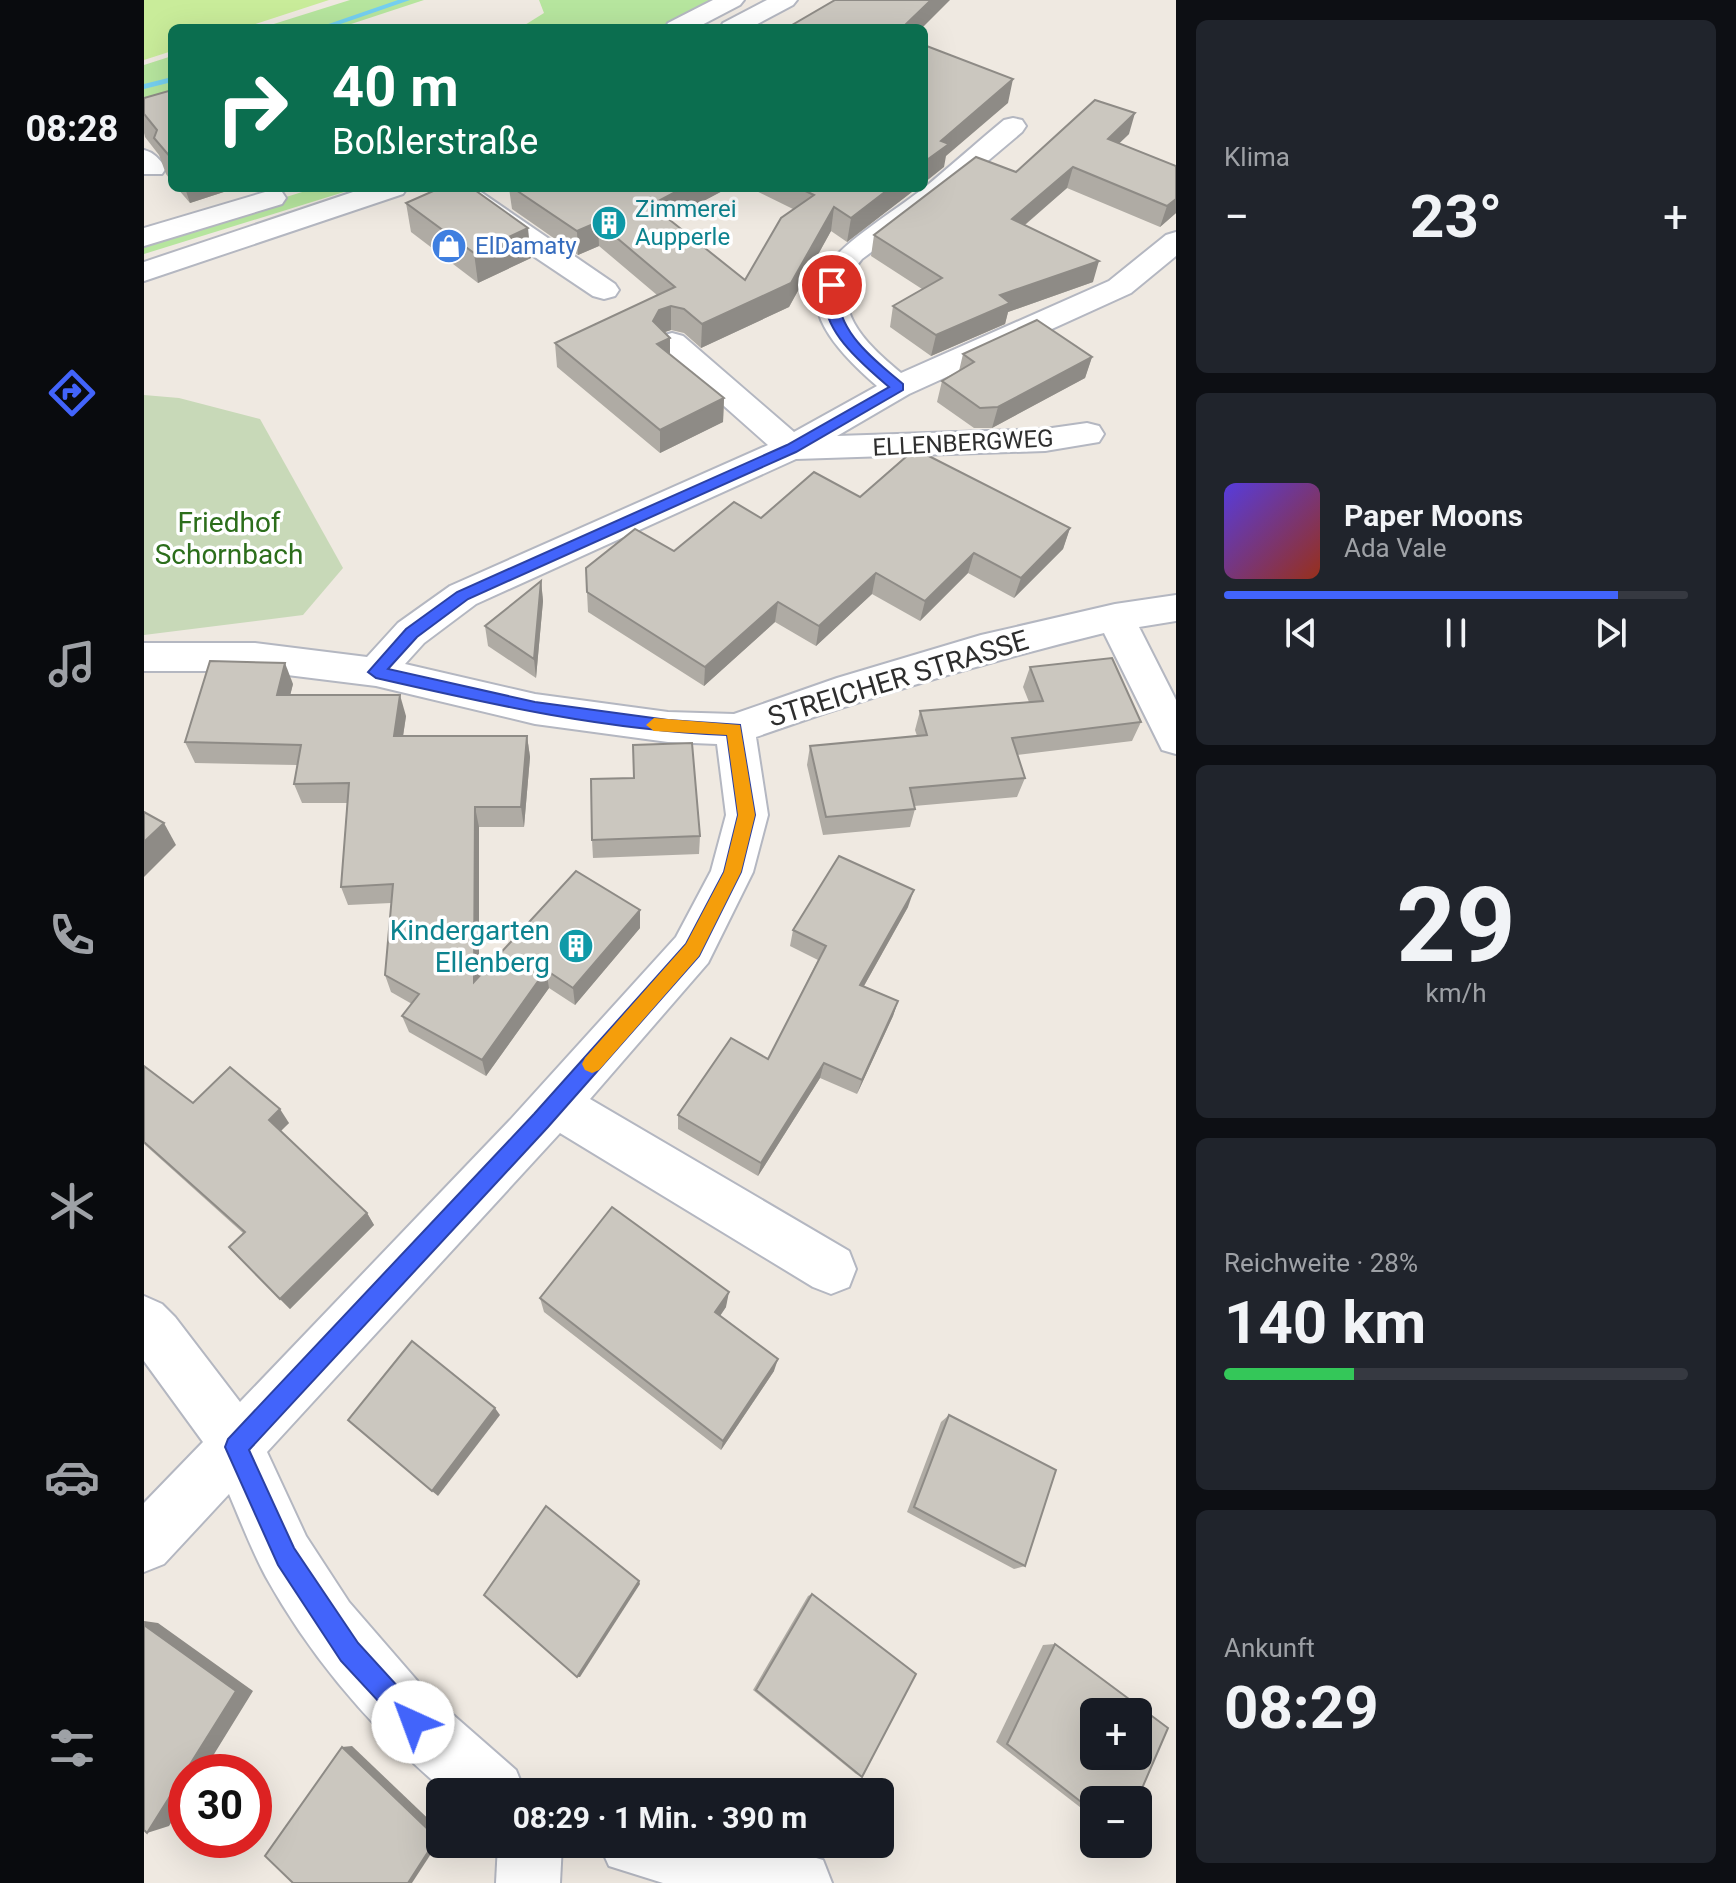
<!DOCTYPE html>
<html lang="de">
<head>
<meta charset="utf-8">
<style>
  body { margin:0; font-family:Roboto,sans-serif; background:#20242c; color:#f1f3f6; height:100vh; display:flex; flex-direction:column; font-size:30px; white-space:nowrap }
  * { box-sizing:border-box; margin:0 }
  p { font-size:26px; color:#9ea1a6 }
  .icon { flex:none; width:44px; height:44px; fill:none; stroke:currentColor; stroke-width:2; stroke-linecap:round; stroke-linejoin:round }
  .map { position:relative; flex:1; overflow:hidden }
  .details { display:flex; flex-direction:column; gap:20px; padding:20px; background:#0d0f14; width:560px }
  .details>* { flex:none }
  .hud { position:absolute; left:24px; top:24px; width:760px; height:168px; border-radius:12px; box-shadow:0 8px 32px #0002; background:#0b6e4f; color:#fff; overflow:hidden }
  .buttons { position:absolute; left:936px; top:1698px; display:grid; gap:16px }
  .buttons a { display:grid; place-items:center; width:72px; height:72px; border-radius:12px; background:#171b24; box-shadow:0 8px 32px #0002; font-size:40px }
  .speed { position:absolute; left:24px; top:1754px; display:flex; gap:16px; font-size:40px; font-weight:700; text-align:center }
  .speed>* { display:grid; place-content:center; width:104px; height:104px; border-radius:50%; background:#171b24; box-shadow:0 8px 32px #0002; line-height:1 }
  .speed .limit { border:12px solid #d22; background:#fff; color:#111 }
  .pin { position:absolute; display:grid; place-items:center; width:68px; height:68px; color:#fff; margin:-34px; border:4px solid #fff; border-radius:50%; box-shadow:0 2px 8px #0007 }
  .me { position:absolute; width:88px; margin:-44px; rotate:317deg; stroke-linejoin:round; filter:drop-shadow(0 0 6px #0008) }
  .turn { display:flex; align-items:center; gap:28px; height:168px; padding:0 32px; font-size:36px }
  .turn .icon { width:104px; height:104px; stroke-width:2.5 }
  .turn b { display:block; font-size:56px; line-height:68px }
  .big { font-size:60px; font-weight:700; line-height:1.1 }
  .details .tile { flex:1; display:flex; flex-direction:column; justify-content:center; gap:12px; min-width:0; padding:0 28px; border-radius:12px; background:#20242c }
  .details .dial { align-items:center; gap:0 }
  .dial b { font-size:104px; line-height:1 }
  .song { display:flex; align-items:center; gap:24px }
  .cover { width:96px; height:96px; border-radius:12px; background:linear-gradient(135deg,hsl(250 70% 55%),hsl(10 70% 35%)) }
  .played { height:8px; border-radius:4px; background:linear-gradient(90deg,#4264fb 85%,#363941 85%) }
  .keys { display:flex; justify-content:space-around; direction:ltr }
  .heat { display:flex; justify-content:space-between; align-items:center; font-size:44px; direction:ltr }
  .charge { height:12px; border-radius:6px; background:linear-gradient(90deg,#34c759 28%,#363941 0) }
  .trip { position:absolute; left:282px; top:1778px; width:468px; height:80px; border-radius:12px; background:#171b24; box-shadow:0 8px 32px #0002; font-weight:700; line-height:80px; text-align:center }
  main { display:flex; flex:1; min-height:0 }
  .menu { display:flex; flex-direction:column; width:144px; justify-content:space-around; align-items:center; background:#090b0e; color:#9ea1a6 }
  .menu .icon { width:56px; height:56px }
  .menu .active { color:#4264fb }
  .menu b { font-size:36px; color:#f1f3f6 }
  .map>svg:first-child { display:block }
</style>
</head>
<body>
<main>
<nav class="menu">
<b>08:28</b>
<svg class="icon active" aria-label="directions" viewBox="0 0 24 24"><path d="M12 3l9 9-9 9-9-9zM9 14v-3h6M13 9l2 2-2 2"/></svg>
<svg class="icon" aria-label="music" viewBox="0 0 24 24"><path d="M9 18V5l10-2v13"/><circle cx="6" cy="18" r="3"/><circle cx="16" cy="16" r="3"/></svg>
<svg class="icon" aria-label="phone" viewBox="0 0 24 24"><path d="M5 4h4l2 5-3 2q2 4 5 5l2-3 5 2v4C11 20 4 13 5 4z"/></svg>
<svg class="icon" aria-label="climate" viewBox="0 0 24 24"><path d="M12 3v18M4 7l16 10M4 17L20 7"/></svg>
<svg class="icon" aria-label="car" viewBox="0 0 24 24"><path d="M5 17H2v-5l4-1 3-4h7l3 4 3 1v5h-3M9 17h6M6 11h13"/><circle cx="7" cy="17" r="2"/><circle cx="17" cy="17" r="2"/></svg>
<svg class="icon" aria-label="filters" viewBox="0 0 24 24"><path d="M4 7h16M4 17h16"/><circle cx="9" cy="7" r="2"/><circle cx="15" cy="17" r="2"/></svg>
</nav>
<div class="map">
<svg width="1032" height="1883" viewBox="0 0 1032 1883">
  <rect width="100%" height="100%" fill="#efe9e1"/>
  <g fill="#b6e59e">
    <polygon points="206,0 280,0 195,28 117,28"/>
    <polygon points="395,0 581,0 526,28 376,28 400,13"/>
    <polygon points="28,56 28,90 0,101 0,65"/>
    <polygon points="171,188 213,188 0,254 0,241"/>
  </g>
  <polygon fill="#c8d9b8" points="0,395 35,398 116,419 199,568 159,615 0,635"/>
  <polygon fill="#c9ec9a" points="0,0 185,0 99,28 28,28 28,51 0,60"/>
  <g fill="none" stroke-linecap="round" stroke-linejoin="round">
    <g fill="#75cff0" fill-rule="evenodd">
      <polygon points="254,0 266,0 185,28 173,28"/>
      <polygon points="28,77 28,82 0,89 0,84"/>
    </g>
    <defs>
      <g id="minor">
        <polygon points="569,0 600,0 596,5 552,28 521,28 524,23"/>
        <polygon points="623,0 653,0 649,5 606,28 576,28 579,23"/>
        <path d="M869 118 878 120 882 126 878 132 801 197 718 259C679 305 722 344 757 373L965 281 1022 235 1032 232V256L987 293 765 394 693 436 901 429 943 423 955 426 960 434 955 442 901 451 652 459 332 604 280 643 261 664 391 694 524 712 590 714 693 678 837 635 971 604 1032 595V621L995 627 1032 700V754L1018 750 960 633C842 662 727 696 612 737L624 815 609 872 564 963 446 1099 705 1251 712 1269 705 1287 687 1294 669 1287 416 1133 123 1452 162 1536 205 1602 283 1692 372 1770 381 1792H302C230 1731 168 1660 122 1577 108 1551 97 1522 85 1494L20 1564 0 1572V1503L59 1442 0 1361V1296L18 1304 31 1317 96 1402 366 1120 532 937 567 871 582 815 573 744 524 742 391 724 232 686 111 671H0V643H111L223 657 254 623 306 586 624 445 517 350 512 343 517 336 528 333 539 336 650 432 733 386C613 283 693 254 780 188 806 167 833 142 860 120Z"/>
        <path d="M0 150C11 153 15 159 22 168L18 174H0Z"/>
        <polygon points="221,188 263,188 259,194 0,281 0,262"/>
        <polygon points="299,188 331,188 471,284 475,290 471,296 460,299 449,296 349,229"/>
        <polygon points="128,190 138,192 142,198 138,204 0,246 0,228"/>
        <polygon points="354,1844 418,1844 416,1883 352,1883"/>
        <polygon points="455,1844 625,1844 679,1860 688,1883 519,1883 465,1866"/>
      </g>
    </defs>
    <use href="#minor" stroke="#b4b7c1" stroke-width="4"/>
    <use href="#minor" fill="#fff" fill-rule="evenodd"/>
  </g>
  <g fill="#afaba4">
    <polygon points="28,90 28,182 22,174 15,155 1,137 0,133 0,98"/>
    <polygon points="985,134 975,143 1032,166 1032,213 1016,227 923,188 881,225 949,282 864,312 861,324 787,356 746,327 749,306 778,289 727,256 730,235 872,172"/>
    <polygon points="33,188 92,188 46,203"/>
    <polygon points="365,188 584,188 525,219 601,280 649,209 606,188 773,188 703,242 687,231 645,307 557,348 540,333 527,330 521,332 526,338 526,354 580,398 579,422 516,453 413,367 411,343 513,295 455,246 434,255 368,209"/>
    <polygon points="262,203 387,258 334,283 267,232"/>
    <polygon points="819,354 948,357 941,378 848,428 830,428 793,402 798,381 815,371"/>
    <polygon points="716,497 926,528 919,549 870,598 824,573 776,621 728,594 672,646 631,622 560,686 444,612 443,592 530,551 617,518"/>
    <polygon points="397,581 399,601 392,678 344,646 341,626"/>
    <polygon points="886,667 997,722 988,741 873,755 881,778 873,797 770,806 771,809 766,827 679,835 663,765 666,746 773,736 771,730 776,711 885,702 879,687"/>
    <polygon points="149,684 146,695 262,716 259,736 383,736 386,757 380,827 335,827 335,977 496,910 496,928 431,1005 405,988 342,1076 265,1032 258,1016 268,1004 247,992 241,975 247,903 204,905 197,887 203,803 158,803 150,784 153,765 51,763 41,742"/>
    <polygon points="556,836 555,854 449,858 448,840"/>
    <polygon points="764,907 720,986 754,1001 749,1016 713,1094 676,1078 614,1176 534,1129 534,1115 624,1059 674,960 646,946 649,930"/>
    <polygon points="0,1066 49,1103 145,1123 136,1131 223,1213 230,1225 146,1309 85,1247 99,1233 0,1144"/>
    <polygon points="396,1298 582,1307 576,1316 630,1371 577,1450 400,1312"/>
    <polygon points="805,1415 881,1566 870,1569 763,1512 797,1422"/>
    <polygon points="668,1594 718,1777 712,1774 609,1690 664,1596"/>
    <polygon points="911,1644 950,1800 950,1818 852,1742 899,1645"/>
  </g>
  <g fill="#8e8b86">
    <polygon points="787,0 806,0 778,28 758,28"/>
    <polygon points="869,79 864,103 802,156 800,167 780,183 780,162 797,141"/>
    <polygon points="991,113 985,134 958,160 964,139"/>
    <polygon points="929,167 923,188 863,240 868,219"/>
    <polygon points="41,188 92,188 46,203"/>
    <polygon points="539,188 584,188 507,229 507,205"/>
    <polygon points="746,188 773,188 703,242 707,218"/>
    <polygon points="1032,199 1032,213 1016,227 1023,206"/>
    <polygon points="690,207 687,231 645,307 557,348 558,324"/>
    <polygon points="454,222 455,246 434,255 433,231"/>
    <polygon points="384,228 387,258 334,283 330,253"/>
    <polygon points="955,261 949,282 864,312 861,324 787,356 792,335 856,295"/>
    <polygon points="527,306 527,330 515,334 509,321 515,310"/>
    <polygon points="526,338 526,362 513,344"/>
    <polygon points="948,357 941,378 848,428 854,407"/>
    <polygon points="580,398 579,422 516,453 516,430"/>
    <polygon points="926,528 919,549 870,598 877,578"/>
    <polygon points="830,553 824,573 776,621 781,601"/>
    <polygon points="732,573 728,594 672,646 675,626"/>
    <polygon points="397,581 399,601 392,678 390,659"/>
    <polygon points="634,602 631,622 560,686 561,667"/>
    <polygon points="141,663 149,684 141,716 133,695"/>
    <polygon points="256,695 262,716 256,756 250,736"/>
    <polygon points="383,736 386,757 380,827 377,807"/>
    <polygon points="331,807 335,827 335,999 330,982"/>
    <polygon points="20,823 32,845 0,877 0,842"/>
    <polygon points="770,890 764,907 712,1000 716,985"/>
    <polygon points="496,910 496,928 431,1005 429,988"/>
    <polygon points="402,970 405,988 342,1076 338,1060"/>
    <polygon points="754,1001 749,1016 713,1094 718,1080"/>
    <polygon points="680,1063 676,1078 614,1176 617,1163"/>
    <polygon points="136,1109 145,1123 134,1134 125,1120"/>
    <polygon points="223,1213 230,1225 146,1309 136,1299"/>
    <polygon points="585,1292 582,1307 569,1326 571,1312"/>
    <polygon points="634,1359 630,1371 577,1450 579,1441"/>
    <polygon points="351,1408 356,1415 294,1496 288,1491"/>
    <polygon points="495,1581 496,1584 436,1677 433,1677"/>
    <polygon points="0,1621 14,1623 109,1691 59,1772 42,1772 42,1799 25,1826 3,1833"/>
    <polygon points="208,1746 296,1830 296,1840 268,1883 264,1883 198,1747"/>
  </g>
  <g fill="#cbc7bf" stroke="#8e8b86" stroke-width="2" fill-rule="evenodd">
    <polygon points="691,0 787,0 758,28 643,28"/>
    <polygon points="780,45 869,79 797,141 805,144 780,162"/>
    <polygon points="28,90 28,159 10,138 13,130 0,114 0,98"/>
    <polygon points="951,100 991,113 964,139 1032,166 1032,199 1023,206 929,167 868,219 955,261 856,295 866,303 792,335 749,306 798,278 730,235 832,157 872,172"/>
    <polygon points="296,188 328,188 384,228 330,253 262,203"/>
    <polygon points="369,188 539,188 507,205 601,280 637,218 670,195 655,188 746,188 707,218 690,207 647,283 558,324 540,309 527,306 515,310 509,321 526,338 513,344 580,398 516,430 411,343 531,287 454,222 433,231"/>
    <polygon points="893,320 948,357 854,407 836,408 798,381 830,362 819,354"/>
    <polygon points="771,449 926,528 877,578 830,553 781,601 732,573 675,626 634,602 561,667 443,592 442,568 491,529 530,551 590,502 617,518 670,472 716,497"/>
    <polygon points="397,581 390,659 341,626"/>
    <polygon points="968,658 997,722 868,738 881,778 766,788 771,809 682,817 666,746 783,735 776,711 899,701 886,667"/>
    <polygon points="66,661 141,663 133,695 256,695 250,736 383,736 377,807 331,807 330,982 432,871 496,910 429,988 402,970 338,1060 258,1016 275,994 241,975 249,884 197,887 205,783 150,784 157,745 41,742"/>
    <polygon points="548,743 556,836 448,840 447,779 490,778 489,745"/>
    <polygon points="0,812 20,823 0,842"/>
    <polygon points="695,856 770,890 716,985 754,1001 718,1080 680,1063 617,1163 534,1115 587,1038 624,1059 682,946 649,930"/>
    <polygon points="0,1066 49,1103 86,1067 136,1109 125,1120 223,1213 136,1299 85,1247 101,1232 0,1142"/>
    <polygon points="468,1207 585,1292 571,1312 634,1359 579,1441 396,1298"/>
    <polygon points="268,1341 351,1408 288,1491 204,1420"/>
    <polygon points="805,1415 912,1470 881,1566 770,1507"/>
    <polygon points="402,1506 495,1581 433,1677 340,1595"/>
    <polygon points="668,1594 772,1674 718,1777 612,1690"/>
    <polygon points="0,1625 92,1691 3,1833 0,1830"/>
    <path d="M911 1644 1024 1728 993 1800H950V1812L863 1744ZM950 1712H994V1756H950Z"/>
    <polygon points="198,1747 293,1838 264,1883 149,1883 121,1856"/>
  </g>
  <path fill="#4264fb" stroke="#2b41a3" stroke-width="2" d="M684 282 694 285C689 329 728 358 759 384V390L652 452 324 599 273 637 244 669 391 702 524 720 596 725 611 815 597 872 555 956 404 1127 105 1450 150 1548 214 1643 278 1713 282 1722 278 1730 269 1734 261 1730 197 1661 134 1565 81 1447 84 1439 390 1114 542 944 580 872 594 815 583 735C461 730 350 705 232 678L224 672 262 629 313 592 643 445 745 387C717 363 668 324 684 282Z"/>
  <polygon fill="#f59e0b" points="510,718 596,725 611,815 597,872 555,956 455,1070 448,1073 441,1070 438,1064 441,1058 542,944 580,872 594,815 583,735 510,731 502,725"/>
  <defs>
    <symbol id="building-disc" viewBox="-11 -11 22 22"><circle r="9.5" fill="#0f9aa8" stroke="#fff"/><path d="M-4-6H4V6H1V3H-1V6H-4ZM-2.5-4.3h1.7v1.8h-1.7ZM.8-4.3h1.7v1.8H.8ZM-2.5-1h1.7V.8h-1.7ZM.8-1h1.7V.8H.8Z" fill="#fff"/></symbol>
    <symbol id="shop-disc" viewBox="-11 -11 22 22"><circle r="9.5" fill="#3f7fe0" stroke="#fff"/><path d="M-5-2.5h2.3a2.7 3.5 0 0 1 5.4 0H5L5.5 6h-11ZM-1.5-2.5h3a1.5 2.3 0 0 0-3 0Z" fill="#fff"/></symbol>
  </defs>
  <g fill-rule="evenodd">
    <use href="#building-disc" x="445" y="203" width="40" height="40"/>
    <use href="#shop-disc" x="285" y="226" width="40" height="40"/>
    <use href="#building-disc" x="412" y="926" width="40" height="40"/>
  </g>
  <g text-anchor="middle" stroke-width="7" stroke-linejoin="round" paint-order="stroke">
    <g font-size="24" fill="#0d838f" stroke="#fff" text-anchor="start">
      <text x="491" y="217">Zimmerei<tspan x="491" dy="28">Aupperle</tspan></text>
    </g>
    <g font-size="24" fill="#366cbe" stroke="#fff" text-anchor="start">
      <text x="331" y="254">ElDamaty</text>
    </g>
    <g font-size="24" fill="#2e2e2e" stroke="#fff">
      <text transform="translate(819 443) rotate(-3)" y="8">ELLENBERGWEG</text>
    </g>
    <g font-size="28" fill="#2c6e1b" stroke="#fff">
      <text x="85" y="532">Friedhof<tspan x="85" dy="32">Schornbach</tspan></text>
    </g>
    <g font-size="28" fill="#2e2e2e" stroke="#fff">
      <text transform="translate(754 678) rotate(-17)" y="10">STREICHER STRASSE</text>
    </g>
    <g font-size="28" fill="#0d838f" stroke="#fff" text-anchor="end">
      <text x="406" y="940">Kindergarten<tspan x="406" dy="32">Ellenberg</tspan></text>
    </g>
  </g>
</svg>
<div class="buttons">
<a>+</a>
<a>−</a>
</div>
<div class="speed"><div class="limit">30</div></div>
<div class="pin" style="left:688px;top:285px;background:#d93025"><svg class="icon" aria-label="arrive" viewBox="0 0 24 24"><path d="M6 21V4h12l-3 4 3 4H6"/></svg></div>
<svg class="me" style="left:269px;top:1722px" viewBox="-20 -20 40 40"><circle r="19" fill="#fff"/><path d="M0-13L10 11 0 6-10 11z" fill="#4264fb"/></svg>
<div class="trip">08:29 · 1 Min. · 390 m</div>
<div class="hud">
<div class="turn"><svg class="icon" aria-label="right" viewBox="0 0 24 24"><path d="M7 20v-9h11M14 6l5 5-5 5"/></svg><div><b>40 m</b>Boßlerstraße</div></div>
</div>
</div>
<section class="details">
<div class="tile"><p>Klima</p>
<div class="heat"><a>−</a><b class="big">23°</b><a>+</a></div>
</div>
<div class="tile">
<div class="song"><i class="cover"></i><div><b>Paper Moons</b><p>Ada Vale</p></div></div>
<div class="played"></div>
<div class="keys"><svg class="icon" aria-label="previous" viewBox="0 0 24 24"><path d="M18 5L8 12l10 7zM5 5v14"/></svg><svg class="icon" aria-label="pause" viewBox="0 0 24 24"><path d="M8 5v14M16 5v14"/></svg><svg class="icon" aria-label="next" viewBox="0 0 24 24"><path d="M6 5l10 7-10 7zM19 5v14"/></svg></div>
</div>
<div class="tile dial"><b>29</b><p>km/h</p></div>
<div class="tile"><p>Reichweite · 28%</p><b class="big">140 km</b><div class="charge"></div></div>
<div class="tile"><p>Ankunft</p><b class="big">08:29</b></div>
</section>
</main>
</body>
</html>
